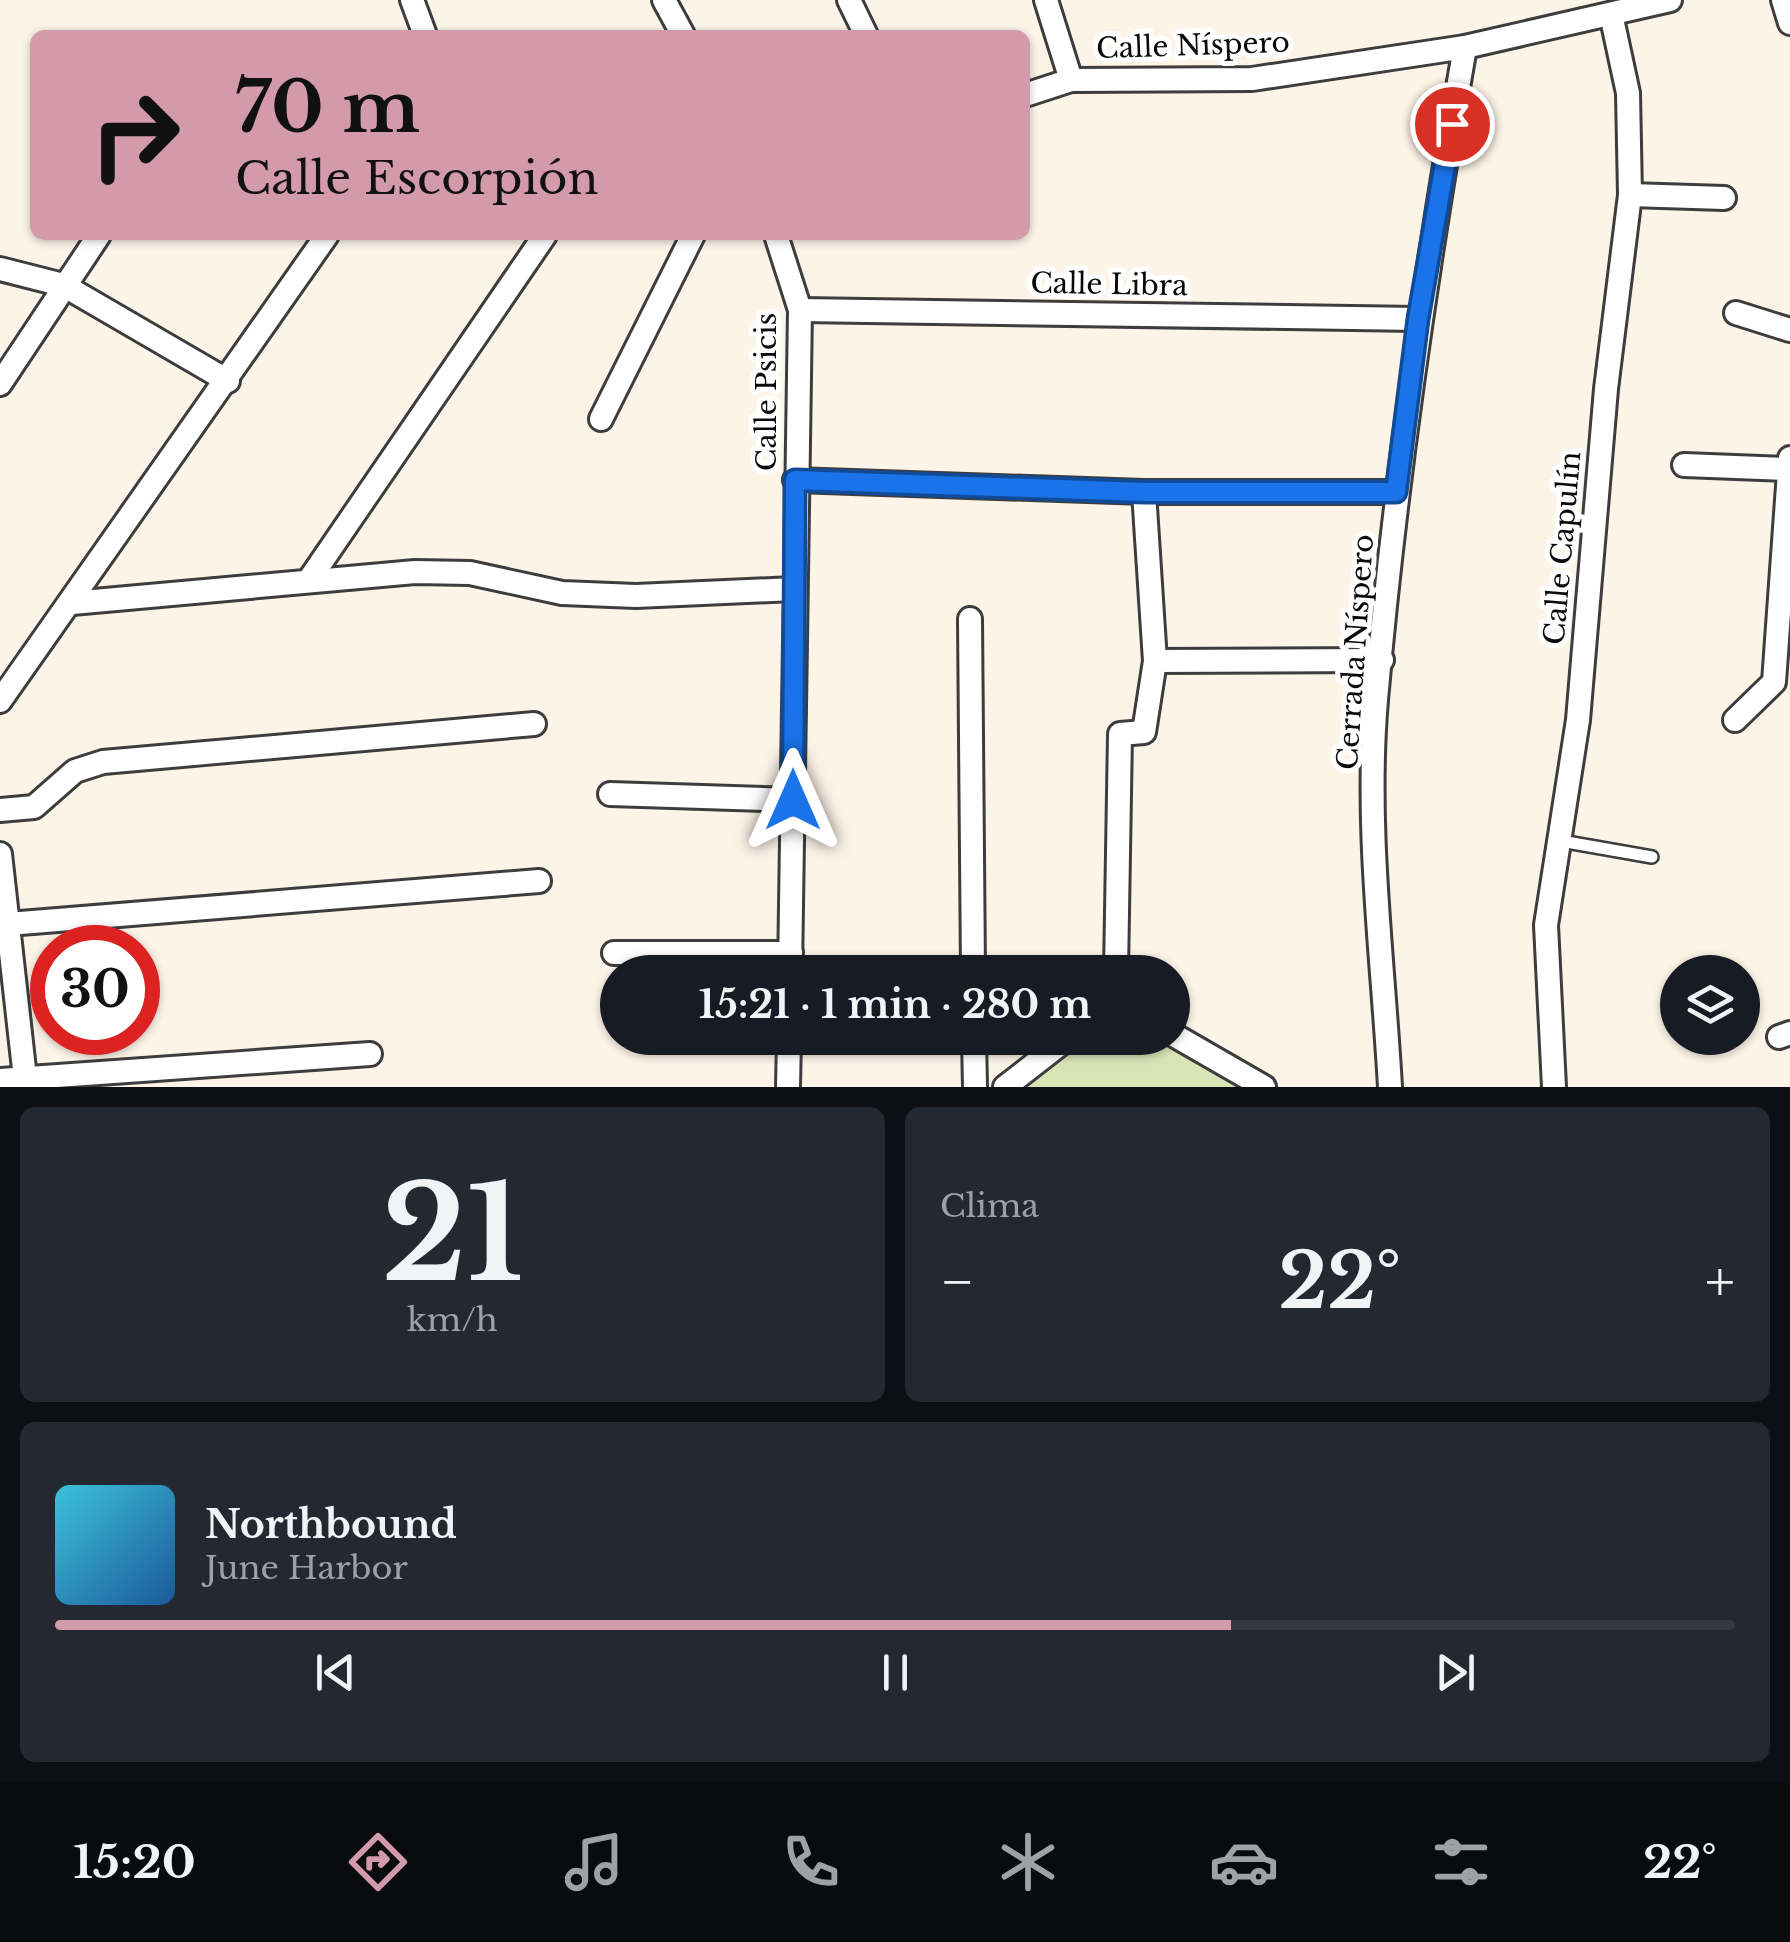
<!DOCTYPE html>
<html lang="es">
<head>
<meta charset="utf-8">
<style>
  body { margin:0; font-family:"Libre Baskerville",serif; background:#242831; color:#f1f3f6; height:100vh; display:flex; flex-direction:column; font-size:38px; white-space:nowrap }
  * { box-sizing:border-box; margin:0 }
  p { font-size:32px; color:#9ea1a6 }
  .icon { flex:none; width:55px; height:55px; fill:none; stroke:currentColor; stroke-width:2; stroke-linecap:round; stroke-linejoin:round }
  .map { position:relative; height:1087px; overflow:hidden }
  .sheet { display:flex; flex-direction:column; gap:20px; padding:20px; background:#0d0f14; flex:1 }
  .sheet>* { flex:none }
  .banner { position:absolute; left:30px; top:30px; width:1000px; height:210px; border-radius:15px; box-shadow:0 2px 8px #0004; background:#d39aab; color:#111; overflow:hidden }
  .fabs { position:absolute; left:1660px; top:955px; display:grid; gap:20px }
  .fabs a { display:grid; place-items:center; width:100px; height:100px; border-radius:50%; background:#171b24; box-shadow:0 2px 8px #0004; font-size:50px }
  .speed { position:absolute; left:30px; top:925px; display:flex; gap:20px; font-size:50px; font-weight:700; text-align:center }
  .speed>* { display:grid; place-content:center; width:130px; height:130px; border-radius:50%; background:#171b24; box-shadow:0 2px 8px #0004; line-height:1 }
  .speed .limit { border:15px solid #d22; background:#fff; color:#111 }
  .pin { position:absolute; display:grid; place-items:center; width:85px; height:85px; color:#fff; margin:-42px; border:5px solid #fff; border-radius:50%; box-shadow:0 2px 10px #0007 }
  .me { position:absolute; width:110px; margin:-55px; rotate:0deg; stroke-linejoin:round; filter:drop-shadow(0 0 8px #0008) }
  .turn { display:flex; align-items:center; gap:35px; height:210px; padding:0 40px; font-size:45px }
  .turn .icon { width:130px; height:130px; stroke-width:2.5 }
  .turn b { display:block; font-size:70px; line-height:85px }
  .big { font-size:75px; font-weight:800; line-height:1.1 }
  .sheet .widget { flex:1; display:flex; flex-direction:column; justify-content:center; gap:15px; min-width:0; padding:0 35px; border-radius:15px; background:#242831 }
  .sheet .dial { align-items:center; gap:0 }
  .dial b { font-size:130px; line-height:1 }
  .song { display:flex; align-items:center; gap:30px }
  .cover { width:120px; height:120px; border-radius:15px; background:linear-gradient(135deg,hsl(190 70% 55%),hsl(210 70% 35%)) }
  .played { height:10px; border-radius:5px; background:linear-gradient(90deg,#d39aab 70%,#363941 70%) }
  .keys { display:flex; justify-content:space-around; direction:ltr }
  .heat { display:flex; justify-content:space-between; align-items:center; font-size:55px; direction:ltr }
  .sheet .tiles { flex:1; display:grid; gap:20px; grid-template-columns:1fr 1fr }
  .widget:last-child { grid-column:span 2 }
  .trip { position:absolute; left:600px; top:955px; width:590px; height:100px; border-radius:50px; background:#171b24; box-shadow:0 2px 8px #0004; font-weight:800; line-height:100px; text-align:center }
  .dock { display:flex; height:160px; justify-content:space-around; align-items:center; background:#090b0e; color:#9ea1a6 }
  .dock .icon { width:70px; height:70px }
  .dock .current { color:#d39aab }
  .dock b { font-size:45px; color:#f1f3f6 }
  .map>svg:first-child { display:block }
</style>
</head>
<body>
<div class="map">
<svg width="1790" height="1087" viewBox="0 0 1790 1087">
  <rect width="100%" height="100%" fill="#fdf4e8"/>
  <polygon fill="#d8e4b5" points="1106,1038 1165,1047 1249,1087 1028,1087 1070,1048"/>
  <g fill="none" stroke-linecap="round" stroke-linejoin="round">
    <defs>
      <polyline id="service" points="1561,841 1652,857"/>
      <g id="minor">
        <polyline points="412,0 425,35"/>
        <polyline points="664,0 683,35"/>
        <polyline points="849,0 866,35"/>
        <polyline points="1046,0 1071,80"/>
        <polyline points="1783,0 1790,23"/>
        <polyline points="1025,95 1071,80 1252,79 1465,47 1670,0"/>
        <polyline points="1630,195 1724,198"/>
        <polyline points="776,235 800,310 790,972"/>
        <polyline points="0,269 63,285 228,381"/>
        <polyline points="800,310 1418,319"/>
        <polyline points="1736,313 1790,330"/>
        <polyline points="0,384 99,235"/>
        <polyline points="601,419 693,235"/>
        <polyline points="1684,465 1788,469"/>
        <polyline points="795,480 1144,492 1396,492"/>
        <polyline points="309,580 545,235"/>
        <polyline points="72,603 415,572 470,573 562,593 636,596 794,589"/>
        <polyline points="970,619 973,972"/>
        <polyline points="1155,661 1382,660"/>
        <polyline points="0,701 327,235"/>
        <polyline points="1735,720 1774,682 1790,458"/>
        <polyline points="610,794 793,800"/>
        <polyline points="0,810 34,807 75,771 103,762 534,724"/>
        <polyline points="0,854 26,1087"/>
        <polyline points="8,924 539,881"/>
        <polyline points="614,953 791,953"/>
        <polyline points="1116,972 1120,734 1144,732 1155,661 1144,492"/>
        <polyline points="1172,1034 1264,1087"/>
        <polyline points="1779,1037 1790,1033"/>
        <polyline points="974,1038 975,1087"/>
        <polyline points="0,1080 370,1054"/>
        <polyline points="788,1087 789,1038"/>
        <polyline points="1005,1087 1068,1038"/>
        <path d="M1390 1087C1383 960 1365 828 1376 700 1395 480 1427 264 1465 47"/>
        <polyline points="1554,1087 1546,925 1578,720 1606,389 1630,195 1628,93 1611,14"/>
      </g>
    </defs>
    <use href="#service" stroke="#3d3d3d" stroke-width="16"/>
    <use href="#minor" stroke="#3d3d3d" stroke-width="28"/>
    <use href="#service" stroke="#fff" stroke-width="11"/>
    <use href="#minor" stroke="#fff" stroke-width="22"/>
  </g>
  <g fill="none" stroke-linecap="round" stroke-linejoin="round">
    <defs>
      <polyline id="route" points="793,800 795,480 1144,492 1396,492 1418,319 1452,124"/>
    </defs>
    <use href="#route" stroke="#114b97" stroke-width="25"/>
    <use href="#route" stroke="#1a73e8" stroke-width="18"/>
  </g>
  <g text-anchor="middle" stroke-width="10" stroke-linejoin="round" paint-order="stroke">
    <g font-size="28" fill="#0a0a0a" stroke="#fff">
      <text transform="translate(1193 45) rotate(-2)" y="10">Calle Níspero</text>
      <text transform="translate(1109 284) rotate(1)" y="10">Calle Libra</text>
      <text transform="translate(766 392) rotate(-90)" y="10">Calle Psicis</text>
      <text transform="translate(1562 548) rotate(-85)" y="10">Calle Capulín</text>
      <text transform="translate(1355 652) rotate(-86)" y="10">Cerrada Níspero</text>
    </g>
  </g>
</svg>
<div class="fabs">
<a><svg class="icon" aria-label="layers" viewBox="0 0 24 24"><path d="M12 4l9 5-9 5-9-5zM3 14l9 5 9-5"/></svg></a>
</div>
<div class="speed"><div class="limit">30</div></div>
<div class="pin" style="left:1452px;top:124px;background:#d93025"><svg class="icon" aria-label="arrive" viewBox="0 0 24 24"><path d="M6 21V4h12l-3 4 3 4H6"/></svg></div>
<svg class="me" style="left:793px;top:800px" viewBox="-20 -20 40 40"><path d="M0-17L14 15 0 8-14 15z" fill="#1a73e8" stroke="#fff" stroke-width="4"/></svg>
<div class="trip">15:21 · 1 min · 280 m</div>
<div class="banner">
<div class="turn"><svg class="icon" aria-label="right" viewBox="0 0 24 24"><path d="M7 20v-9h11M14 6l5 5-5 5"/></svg><div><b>70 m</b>Calle Escorpión</div></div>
</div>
</div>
<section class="sheet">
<div class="tiles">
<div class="widget dial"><b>21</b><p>km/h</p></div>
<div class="widget"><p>Clima</p>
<div class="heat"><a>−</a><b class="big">22°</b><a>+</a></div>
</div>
<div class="widget">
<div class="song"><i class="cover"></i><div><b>Northbound</b><p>June Harbor</p></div></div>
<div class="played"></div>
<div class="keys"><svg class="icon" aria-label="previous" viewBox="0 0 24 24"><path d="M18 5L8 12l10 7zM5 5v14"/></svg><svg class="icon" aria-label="pause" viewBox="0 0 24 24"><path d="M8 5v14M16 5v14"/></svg><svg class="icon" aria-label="next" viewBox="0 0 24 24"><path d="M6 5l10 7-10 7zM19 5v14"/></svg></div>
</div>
</div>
</section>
<nav class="dock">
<b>15:20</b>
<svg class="icon current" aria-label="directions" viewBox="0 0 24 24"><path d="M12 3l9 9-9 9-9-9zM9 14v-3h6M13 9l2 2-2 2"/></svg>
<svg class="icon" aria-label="music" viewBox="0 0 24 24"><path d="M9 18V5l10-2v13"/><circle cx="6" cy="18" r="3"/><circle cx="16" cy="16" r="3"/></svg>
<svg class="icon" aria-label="phone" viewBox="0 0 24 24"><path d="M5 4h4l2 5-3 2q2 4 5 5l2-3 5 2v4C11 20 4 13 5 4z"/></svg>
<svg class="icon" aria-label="climate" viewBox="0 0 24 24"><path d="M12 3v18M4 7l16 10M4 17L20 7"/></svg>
<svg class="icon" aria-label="car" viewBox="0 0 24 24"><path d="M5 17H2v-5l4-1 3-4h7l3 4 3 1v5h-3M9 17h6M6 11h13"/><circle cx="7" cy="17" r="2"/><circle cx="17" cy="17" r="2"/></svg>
<svg class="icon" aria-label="filters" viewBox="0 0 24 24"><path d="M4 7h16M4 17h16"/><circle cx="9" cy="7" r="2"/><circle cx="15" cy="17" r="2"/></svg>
<b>22°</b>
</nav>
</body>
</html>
